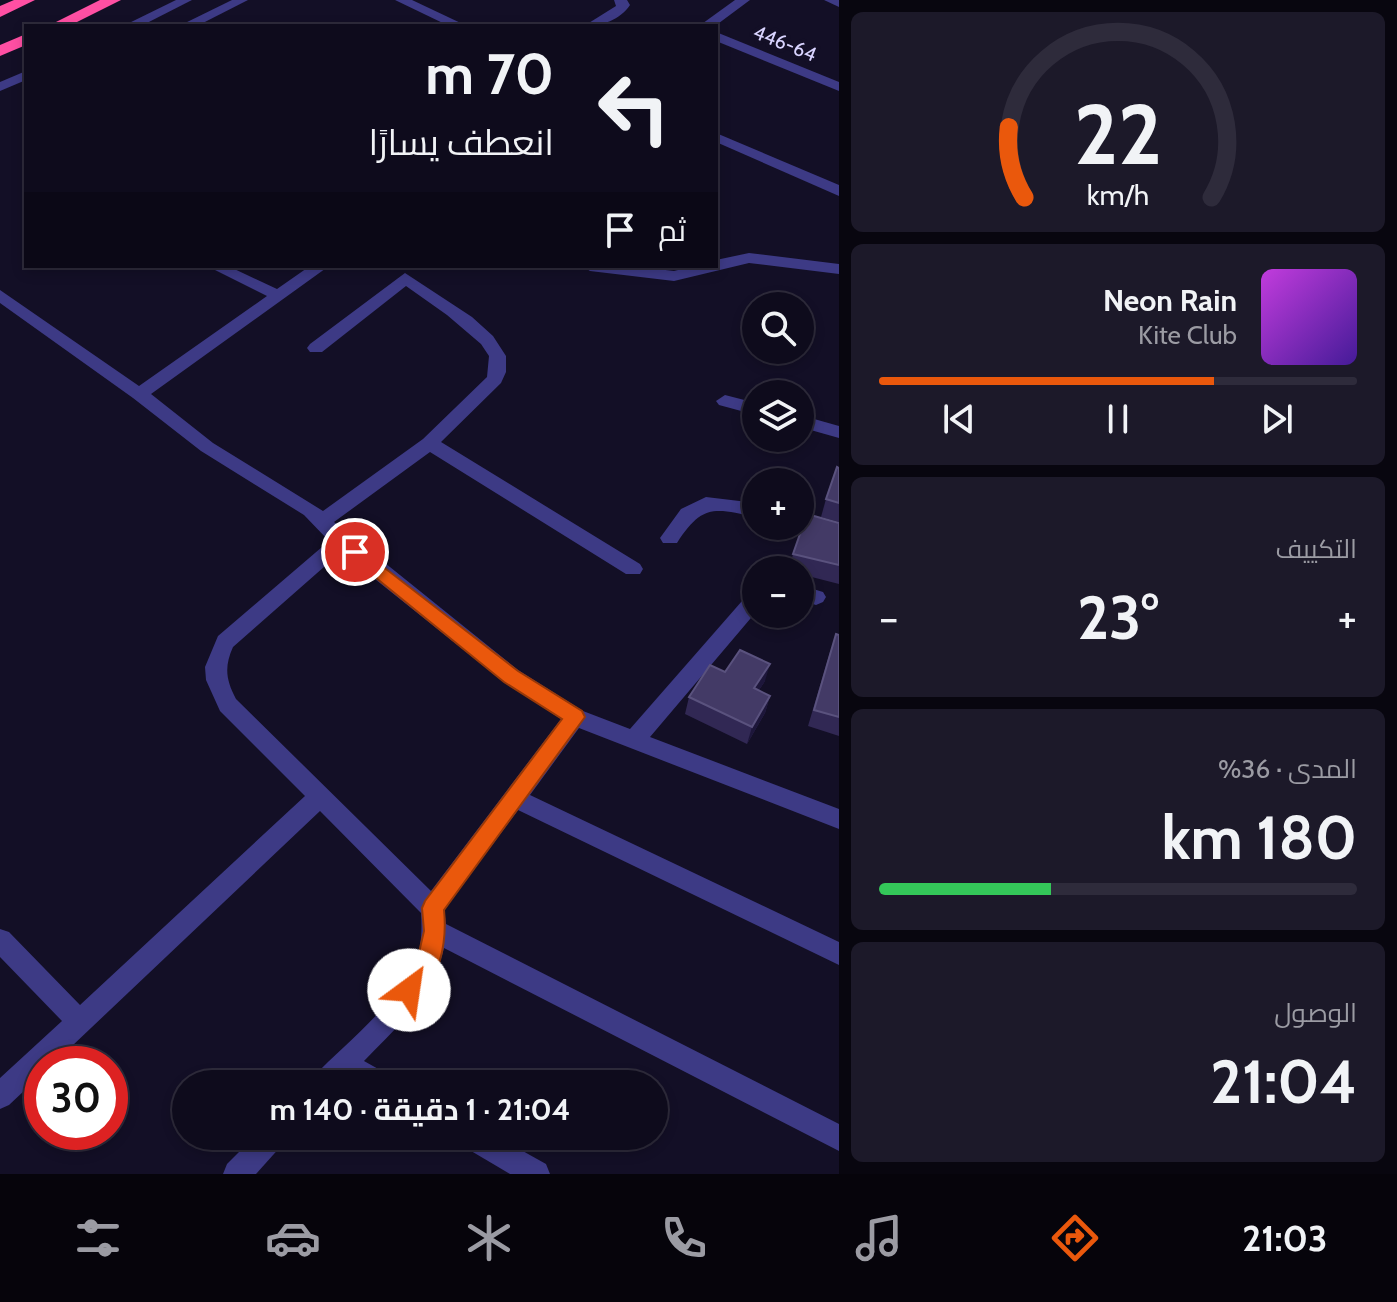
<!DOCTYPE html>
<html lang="ar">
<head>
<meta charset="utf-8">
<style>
  body { margin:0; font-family:Cabin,Cairo,sans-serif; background:#1c1929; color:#f1f3f6; direction:rtl; height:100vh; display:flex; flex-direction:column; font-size:30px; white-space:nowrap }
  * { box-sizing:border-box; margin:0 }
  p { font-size:26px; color:#9b9ba3 }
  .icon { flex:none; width:44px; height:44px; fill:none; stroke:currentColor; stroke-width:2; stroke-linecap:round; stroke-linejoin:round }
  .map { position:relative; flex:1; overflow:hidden; direction:ltr }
  .details { display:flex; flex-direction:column; gap:12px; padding:12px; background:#08060f; width:558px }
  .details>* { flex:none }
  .hud { position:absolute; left:24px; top:24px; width:694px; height:244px; border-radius:0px; box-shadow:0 4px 12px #0003,0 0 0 2px #2e2b3b; direction:rtl; background:#0e0b1c; color:#f1f3f6; overflow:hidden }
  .buttons { position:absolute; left:742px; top:292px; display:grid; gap:16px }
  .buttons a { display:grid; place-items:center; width:72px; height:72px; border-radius:50%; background:#0e0b1c; box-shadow:0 4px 12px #0003,0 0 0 2px #2e2b3b; font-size:40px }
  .speed { position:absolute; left:24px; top:1046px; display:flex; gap:16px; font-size:40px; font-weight:700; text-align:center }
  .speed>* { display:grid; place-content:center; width:104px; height:104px; border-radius:50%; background:#0e0b1c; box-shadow:0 4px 12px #0003,0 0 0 2px #2e2b3b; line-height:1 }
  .speed .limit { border:12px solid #d22; background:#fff; color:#111 }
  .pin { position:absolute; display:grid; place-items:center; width:68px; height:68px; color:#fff; margin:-34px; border:4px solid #fff; border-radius:50%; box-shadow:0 2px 8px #0007 }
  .me { position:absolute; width:88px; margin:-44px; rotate:31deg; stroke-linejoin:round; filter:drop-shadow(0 0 6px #0008) }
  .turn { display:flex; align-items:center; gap:28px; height:168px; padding:0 32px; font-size:36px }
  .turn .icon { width:104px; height:104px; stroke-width:2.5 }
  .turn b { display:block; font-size:56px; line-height:68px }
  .then { display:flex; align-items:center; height:76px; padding:0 32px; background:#0003; gap:16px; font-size:30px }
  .big { font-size:60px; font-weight:700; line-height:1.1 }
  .details .widget { flex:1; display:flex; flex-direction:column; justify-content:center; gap:12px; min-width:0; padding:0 28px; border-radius:12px; background:#1c1929 }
  .details .dial { align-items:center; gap:0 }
  .dial svg { height:208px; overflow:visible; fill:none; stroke:#2e2b3b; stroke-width:7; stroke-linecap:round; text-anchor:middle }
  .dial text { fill:#f1f3f6; stroke:none }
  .song { display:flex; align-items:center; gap:24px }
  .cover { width:96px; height:96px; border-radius:12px; background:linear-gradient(135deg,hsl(290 70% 55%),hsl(260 70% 35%)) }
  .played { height:8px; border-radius:4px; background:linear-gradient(90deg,#ea580c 70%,#2e2b3b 70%) }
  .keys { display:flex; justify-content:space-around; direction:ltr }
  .heat { display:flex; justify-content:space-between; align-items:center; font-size:44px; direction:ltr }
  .charge { height:12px; border-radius:6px; background:linear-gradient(90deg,#34c759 36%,#2e2b3b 0) }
  .trip { position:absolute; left:172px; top:1070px; width:496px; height:80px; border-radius:40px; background:#0e0b1c; box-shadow:0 4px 12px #0003,0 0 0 2px #2e2b3b; font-weight:700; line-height:80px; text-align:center; direction:rtl }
  .tab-bar { display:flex; height:128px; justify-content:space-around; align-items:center; background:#06040b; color:#9b9ba3 }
  .tab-bar .icon { width:56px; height:56px }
  .tab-bar .selected { color:#ea580c }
  .tab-bar b { font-size:36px; color:#f1f3f6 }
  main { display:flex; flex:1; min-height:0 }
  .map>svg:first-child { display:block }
</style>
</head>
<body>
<main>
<section class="details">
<div class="widget dial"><svg viewBox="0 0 100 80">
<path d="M14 69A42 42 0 1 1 86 69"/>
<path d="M14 69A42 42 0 0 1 8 42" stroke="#ea580c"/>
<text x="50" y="56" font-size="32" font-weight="700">22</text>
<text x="50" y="72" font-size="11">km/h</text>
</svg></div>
<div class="widget">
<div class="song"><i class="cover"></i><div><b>Neon Rain</b><p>Kite Club</p></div></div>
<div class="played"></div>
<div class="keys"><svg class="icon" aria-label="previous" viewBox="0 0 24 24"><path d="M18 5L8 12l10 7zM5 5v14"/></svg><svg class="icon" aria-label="pause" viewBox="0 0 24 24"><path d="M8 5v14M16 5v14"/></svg><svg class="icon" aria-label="next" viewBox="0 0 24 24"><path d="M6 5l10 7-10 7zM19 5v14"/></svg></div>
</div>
<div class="widget"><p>التكييف</p>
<div class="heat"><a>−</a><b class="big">23°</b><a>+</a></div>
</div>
<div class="widget"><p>المدى · 36%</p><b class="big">180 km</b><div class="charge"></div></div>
<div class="widget"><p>الوصول</p><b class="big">21:04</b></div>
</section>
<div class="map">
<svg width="839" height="1174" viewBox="0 0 839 1174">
  <rect width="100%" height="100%" fill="#130f26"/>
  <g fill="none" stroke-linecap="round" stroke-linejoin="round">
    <g fill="#3d3a85" fill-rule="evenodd">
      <polygon points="176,0 192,0 141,26 123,26"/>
      <polygon points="232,0 248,0 197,26 179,26"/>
      <polygon points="395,0 412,0 467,26 449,26"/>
      <path d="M614 0H627L630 5C620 20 602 26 584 26L616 6Z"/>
      <polygon points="735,0 750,0 715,26 699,26"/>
      <polygon points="824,0 839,0 839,7"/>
      <polygon points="716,32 839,82 839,91 716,41"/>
      <polygon points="26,71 26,80 0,91 0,82"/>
      <polygon points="716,133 839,185 839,196 716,142"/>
      <polygon points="749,253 839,264 839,274 749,263 674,281 590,271 582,266 631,266 674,271 694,266 716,266 716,260"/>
      <path d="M207 266H228L277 289 310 266H329L151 394 213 443 323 511 423 439 487 377 489 356 481 344 447 315 406 286 322 352H310L307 348 310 344 405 273 472 317 493 336 506 356V372L501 383 441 442 640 564 643 569 640 574H626L430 452 334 522 518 670 583 711 630 729 749 593 756 590V612L650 737 839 809V829L579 728 530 795 839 942V965L518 810 444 910 446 924 839 1124V1151L444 948C434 994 396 1028 364 1061L389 1075 393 1084H356L347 1079 342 1084H311L315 1075C345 1044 398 1002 415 962 422 947 422 929 421 913L320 811 53 1064H42V1074L9 1105 0 1109V1078L62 1021 0 957V929L9 932 80 1005 305 796 220 711 206 680 205 667 218 636 329 541 304 515 201 451 133 398 0 303V290L139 386 267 296ZM341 552 504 682 561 719 431 891 236 699C226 680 224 667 233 647Z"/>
      <polygon points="725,395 756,403 756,415 719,405 716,401"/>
      <polygon points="800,415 839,426 839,438 800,427"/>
      <path d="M706 497 756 503V517C714 508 702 504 677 543H663L660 538 681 509Z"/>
      <polygon points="800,514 839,525 839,539 794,526 800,526"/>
      <polygon points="800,585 823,592 826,597 823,602 816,605 800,600"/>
      <polygon points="255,1136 286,1136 282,1145 256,1174 223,1174 227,1164"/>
      <polygon points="457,1136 496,1136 546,1164 550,1174 510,1174 461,1145"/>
    </g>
    <g fill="#ff4fa3" fill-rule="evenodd">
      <polygon points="14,0 35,0 0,17 0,6"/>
      <polygon points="100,0 121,0 69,26 48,26"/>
      <polygon points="26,34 26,45 0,56 0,45"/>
    </g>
  </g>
  <g fill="#312854">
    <polygon points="839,468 839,522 821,517 826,499"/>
    <polygon points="839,523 839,584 800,574 800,570 789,570 793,554"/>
    <polygon points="839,635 839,736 808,726 830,652"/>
    <polygon points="765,681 759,690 770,696 765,713 747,744 685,714 689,697"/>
  </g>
  <g fill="#1d163a">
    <polygon points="770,664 765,681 749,705 754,688"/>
    <polygon points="770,696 765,713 747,744 752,727"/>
  </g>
  <g fill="#433a66" stroke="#5a527e" stroke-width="2">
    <polygon points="837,467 839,468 839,503 826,499"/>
    <polygon points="807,514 839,523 839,565 793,554"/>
    <polygon points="836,634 839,635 839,717 814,710"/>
    <polygon points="740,650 770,664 754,688 770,696 752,727 689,697 710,665 725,672"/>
  </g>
  <path fill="#ea580c" stroke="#983908" stroke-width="2" d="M355 545 518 671 582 711 585 717 444 910C447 939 441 988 409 1000L401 997 398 990 417 961 424 931 422 908 425 901 562 719 504 682 349 556 346 552 349 547Z"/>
  <g text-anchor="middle" stroke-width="8" stroke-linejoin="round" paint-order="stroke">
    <g font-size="20" fill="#d9d4ff" stroke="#130f26">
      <text transform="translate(785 43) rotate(22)" y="7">446-64</text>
    </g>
  </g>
</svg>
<div class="buttons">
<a><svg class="icon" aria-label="search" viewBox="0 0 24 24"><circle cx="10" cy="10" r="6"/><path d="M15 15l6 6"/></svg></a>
<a><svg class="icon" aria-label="layers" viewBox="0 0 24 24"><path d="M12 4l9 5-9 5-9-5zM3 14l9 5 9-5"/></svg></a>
<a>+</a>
<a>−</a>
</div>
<div class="speed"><div class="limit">30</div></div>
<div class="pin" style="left:355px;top:552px;background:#d93025"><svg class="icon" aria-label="arrive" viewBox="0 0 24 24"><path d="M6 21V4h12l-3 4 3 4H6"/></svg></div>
<svg class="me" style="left:409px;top:990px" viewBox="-20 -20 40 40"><circle r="19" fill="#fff"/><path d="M0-13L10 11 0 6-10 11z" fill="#ea580c"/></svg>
<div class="trip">21:04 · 1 دقيقة · 140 m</div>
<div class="hud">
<div class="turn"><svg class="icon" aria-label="left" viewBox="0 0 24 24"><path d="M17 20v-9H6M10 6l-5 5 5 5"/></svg><div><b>70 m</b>انعطف يسارًا</div></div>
<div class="then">ثم<svg class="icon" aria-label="arrive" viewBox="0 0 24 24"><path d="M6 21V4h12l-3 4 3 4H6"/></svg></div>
</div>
</div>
</main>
<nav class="tab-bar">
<b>21:03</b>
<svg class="icon selected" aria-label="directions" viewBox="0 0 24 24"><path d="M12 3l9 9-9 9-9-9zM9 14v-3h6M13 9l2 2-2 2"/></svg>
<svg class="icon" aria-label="music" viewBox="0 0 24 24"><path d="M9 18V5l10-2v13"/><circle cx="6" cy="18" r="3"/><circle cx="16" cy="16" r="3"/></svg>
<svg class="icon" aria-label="phone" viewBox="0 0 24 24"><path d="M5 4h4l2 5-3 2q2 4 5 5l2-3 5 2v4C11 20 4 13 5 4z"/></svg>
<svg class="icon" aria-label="climate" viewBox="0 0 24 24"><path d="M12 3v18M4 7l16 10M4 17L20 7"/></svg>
<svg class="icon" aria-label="car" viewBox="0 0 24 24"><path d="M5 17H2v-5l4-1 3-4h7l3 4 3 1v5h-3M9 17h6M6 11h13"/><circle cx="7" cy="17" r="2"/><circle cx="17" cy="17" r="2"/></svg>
<svg class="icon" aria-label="filters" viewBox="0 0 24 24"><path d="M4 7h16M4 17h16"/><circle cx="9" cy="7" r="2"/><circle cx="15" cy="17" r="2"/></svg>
</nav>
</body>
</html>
